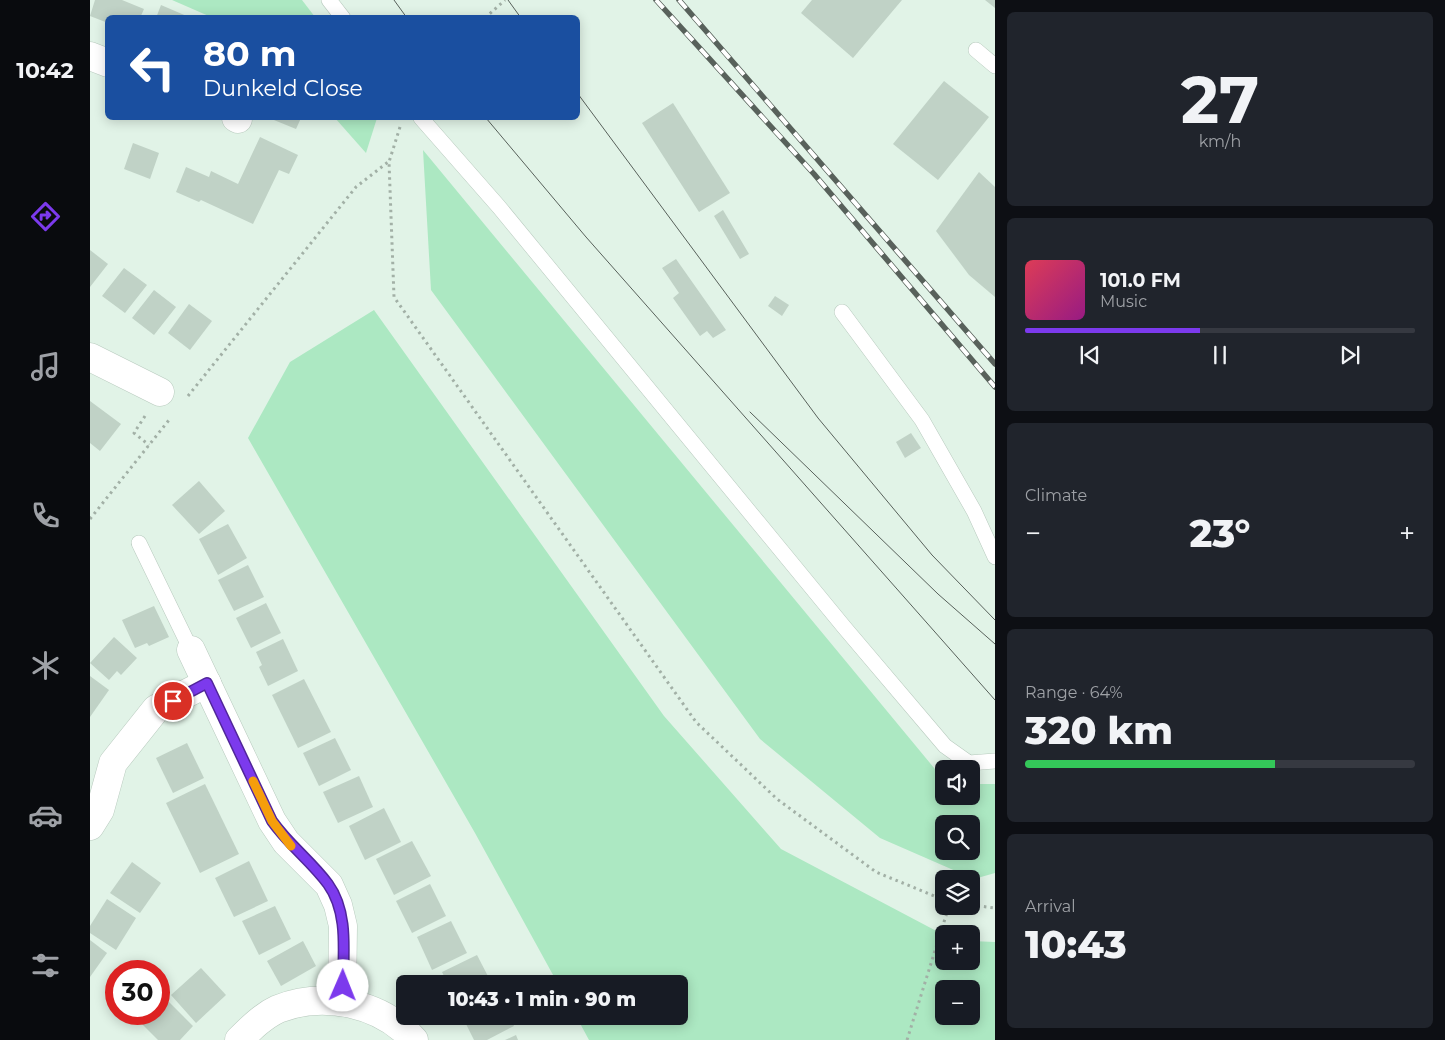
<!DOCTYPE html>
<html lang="en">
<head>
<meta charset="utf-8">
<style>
  body { margin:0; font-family:Montserrat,sans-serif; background:#20242c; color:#f1f3f6; height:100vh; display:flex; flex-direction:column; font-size:19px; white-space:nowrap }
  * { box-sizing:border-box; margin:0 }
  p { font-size:16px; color:#9ea1a6 }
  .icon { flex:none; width:28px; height:28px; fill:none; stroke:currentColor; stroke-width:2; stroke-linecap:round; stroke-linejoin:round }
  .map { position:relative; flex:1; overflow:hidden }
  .side { display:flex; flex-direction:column; gap:12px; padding:12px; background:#0d0f14; width:450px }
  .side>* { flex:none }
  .hud { position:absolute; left:15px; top:15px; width:475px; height:105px; border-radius:8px; box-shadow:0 2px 12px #0003; background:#1a4fa0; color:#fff; overflow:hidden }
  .fabs { position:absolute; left:845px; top:760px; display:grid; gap:10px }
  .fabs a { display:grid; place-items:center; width:45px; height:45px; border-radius:8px; background:#171b24; box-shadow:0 2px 12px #0003; font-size:25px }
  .speed { position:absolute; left:15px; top:960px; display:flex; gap:10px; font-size:25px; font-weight:700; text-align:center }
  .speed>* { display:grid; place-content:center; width:65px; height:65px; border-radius:50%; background:#171b24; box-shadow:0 2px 12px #0003; line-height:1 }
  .speed .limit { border:8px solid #d22; background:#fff; color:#111 }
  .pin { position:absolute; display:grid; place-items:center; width:42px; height:42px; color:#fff; margin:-21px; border:2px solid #fff; border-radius:50%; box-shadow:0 1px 5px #0007 }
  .me { position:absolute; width:55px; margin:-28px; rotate:1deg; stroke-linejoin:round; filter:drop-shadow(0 0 4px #0008) }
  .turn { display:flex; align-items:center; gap:18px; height:105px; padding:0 15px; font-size:22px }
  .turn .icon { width:65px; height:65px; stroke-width:2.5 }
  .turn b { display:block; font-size:35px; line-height:42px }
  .big { font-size:38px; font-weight:800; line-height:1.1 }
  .side .tile { flex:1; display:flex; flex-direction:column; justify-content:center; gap:8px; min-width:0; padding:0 18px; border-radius:8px; background:#20242c }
  .side .dial { align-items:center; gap:0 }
  .dial b { font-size:65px; line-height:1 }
  .song { display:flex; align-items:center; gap:15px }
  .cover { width:60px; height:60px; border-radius:8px; background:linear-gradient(135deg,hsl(350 70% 55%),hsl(310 70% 35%)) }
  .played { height:5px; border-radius:2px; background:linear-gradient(90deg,#7c3aed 45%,#363941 45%) }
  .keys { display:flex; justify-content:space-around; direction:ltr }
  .heat { display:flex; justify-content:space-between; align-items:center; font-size:28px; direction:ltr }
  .charge { height:8px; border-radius:4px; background:linear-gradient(90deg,#34c759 64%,#363941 0) }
  .trip { position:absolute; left:306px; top:975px; width:292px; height:50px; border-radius:8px; background:#171b24; box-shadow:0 2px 12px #0003; font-weight:800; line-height:50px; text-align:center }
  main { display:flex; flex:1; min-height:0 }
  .dock { display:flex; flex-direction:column; width:90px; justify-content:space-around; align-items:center; background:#090b0e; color:#9ea1a6 }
  .dock .icon { width:35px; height:35px }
  .dock .on { color:#7c3aed }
  .dock b { font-size:22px; color:#f1f3f6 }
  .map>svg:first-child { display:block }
</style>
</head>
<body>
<main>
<nav class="dock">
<b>10:42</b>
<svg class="icon on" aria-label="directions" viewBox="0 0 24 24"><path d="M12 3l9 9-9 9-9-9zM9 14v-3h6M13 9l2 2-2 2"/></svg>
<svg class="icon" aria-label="music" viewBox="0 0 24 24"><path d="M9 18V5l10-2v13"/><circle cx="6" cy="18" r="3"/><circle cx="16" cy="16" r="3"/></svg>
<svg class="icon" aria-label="phone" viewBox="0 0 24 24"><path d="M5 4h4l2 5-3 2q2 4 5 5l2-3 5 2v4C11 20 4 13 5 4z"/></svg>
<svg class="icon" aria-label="climate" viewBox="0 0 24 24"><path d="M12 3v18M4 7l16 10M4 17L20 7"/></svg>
<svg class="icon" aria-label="car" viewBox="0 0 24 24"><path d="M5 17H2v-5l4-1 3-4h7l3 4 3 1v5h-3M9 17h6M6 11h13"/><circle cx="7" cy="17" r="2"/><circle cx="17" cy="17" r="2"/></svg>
<svg class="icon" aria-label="filters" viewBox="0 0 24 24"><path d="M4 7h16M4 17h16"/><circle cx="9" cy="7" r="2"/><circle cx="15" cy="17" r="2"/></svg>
</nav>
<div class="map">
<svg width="905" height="1040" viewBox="0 0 905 1040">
  <rect width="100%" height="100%" fill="#e1f3e7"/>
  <g fill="#ace8c2" fill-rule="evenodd">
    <polygon points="82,0 212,0 225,17 121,17"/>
    <polygon points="245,118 287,118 276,153"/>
    <path d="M333 150 854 780V796H881V784H905V873L884 879 790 838 670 739 341 290ZM854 824H881V851H854Z"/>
    <path d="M284 310 574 716 691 849 854 935V961H881V941L905 942V1040H499L486 1016H590V984H468L385 833 158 438 200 362ZM854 989H881V1016H854Z"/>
  </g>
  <g fill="#c0d2c6">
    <polygon points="5,0 32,0 54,9 50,18 18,18 18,23 0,16"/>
    <polygon points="722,0 812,0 763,58 711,13"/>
    <polygon points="895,0 905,0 905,8"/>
    <polygon points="71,5 99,17 99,18 66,18"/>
    <polygon points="854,81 899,117 848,180 803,144"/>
    <polygon points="583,103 640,193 609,212 552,123"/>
    <polygon points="179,118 211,118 206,129"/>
    <polygon points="170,137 208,155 199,174 189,170 163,224 111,200 109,202 86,192 96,167 119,177 121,171 148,184"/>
    <polygon points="43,143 69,153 60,179 34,169"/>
    <polygon points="889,172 905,187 905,297 879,275 846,231"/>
    <polygon points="633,210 659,254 650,259 624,216"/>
    <polygon points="0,250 18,264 0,287"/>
    <polygon points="586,259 636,330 623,338 617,331 610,336 583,298 589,293 572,268"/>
    <polygon points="34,268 57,285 35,313 12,296"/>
    <polygon points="64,290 86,307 64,335 42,318"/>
    <polygon points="685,296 699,305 692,316 678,306"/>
    <polygon points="99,304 122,321 100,350 78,333"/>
    <polygon points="0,401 31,424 10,451 0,443"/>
    <polygon points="821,433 831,448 815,458 806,442"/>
    <polygon points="109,481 135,511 109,534 82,505"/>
    <polygon points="138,524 157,558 128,575 109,539"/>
    <polygon points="158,565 174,597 144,611 128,580"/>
    <polygon points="176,603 191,633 161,648 146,618"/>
    <polygon points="64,606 79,637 59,646 57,643 45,648 32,620"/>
    <polygon points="24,637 47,658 31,675 27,671 19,680 0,663"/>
    <polygon points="193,639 208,671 178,686 169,667 172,665 166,652"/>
    <polygon points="0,676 19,690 0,717"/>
    <polygon points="214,679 241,732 208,748 182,695"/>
    <polygon points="245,738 261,770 229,786 213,753"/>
    <polygon points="97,743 114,778 83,793 66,758"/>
    <polygon points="269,776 283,807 248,823 233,792"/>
    <polygon points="115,784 149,854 110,873 76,803"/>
    <polygon points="294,808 311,842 275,860 259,826"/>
    <polygon points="322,841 341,876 304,895 286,859"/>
    <polygon points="159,861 178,901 144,917 125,878"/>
    <polygon points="42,862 71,883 50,913 20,893"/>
    <polygon points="340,884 356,916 322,933 306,901"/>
    <polygon points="17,899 46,918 26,950 0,933 0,926"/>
    <polygon points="185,906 201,939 169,955 152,921"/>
    <polygon points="361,921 377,953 342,970 327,937"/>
    <polygon points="0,940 17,953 0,977"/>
    <polygon points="213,941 226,966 191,986 177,961"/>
    <polygon points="387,955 402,984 358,984 352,972"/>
    <polygon points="111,968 136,995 106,1023 81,995"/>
    <polygon points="76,999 103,1026 90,1040 68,1040 52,1024 62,1014 69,1014 69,1007"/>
    <polygon points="372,1016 419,1016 424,1026 397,1040 384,1040"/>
    <polygon points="426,1035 428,1040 415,1040"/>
  </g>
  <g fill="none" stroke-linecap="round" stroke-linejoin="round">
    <defs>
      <g id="lane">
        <polyline points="239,0 253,18"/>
        <polyline points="886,50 905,66"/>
        <polyline points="331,118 409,207 754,627 855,746 879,763 905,761"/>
        <polyline points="752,312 832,420 884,511 905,557"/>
        <polyline points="49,543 101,650"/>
      </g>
      <g id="street">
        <polyline points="0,56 18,63"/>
        <polyline points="146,118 148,119"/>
        <polyline points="0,357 70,392"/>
        <polyline points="101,650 182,821 196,842 239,885 248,905 253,926 252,1002"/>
        <polyline points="0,826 10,810 23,763 66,709 117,683"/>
        <path d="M149 1040C161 1028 173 1016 188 1009 234 991 291 1003 324 1040"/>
      </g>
    </defs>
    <use href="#lane" stroke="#b8cabe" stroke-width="16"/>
    <use href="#street" stroke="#b8cabe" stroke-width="29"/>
    <g stroke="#a2b0a6" stroke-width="3" stroke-dasharray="2.5 4" stroke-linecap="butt">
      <polyline points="395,18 415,0"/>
      <polyline points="310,127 299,162 304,297 606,722 687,799 786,872 854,900"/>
      <polyline points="98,396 266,187 298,162"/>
      <polyline points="55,416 44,433 59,445"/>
      <polyline points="0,519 79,420"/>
      <polyline points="881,905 905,908"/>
      <polyline points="817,1040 859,906"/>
    </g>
    <use href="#lane" stroke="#fff" stroke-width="15"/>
    <use href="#street" stroke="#fff" stroke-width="28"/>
    <g stroke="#58615b" stroke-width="1">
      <polyline points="304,0 317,18"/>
      <polyline points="418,0 431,18"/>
      <polyline points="488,94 728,418 842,555 905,620"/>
      <polyline points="396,118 496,237 905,700"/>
      <polyline points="660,412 848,594 905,644"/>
    </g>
    <defs>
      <g id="rail">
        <polyline points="566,0 724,174 905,387"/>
        <polyline points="589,0 905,364"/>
      </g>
    </defs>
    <use href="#rail" stroke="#58615b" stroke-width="5.5"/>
    <use href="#rail" stroke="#fff" stroke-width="4" stroke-dasharray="11" stroke-linecap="butt"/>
  </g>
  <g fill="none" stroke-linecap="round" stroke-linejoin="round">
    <defs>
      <path id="route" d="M83 701 117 683 182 821C199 845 221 861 238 884 259 913 253 953 253 986"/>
    </defs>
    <use href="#route" stroke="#51269a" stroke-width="12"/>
    <use href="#route" stroke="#7c3aed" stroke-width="9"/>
    <polyline stroke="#f59e0b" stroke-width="9" points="163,781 182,821 201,846"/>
  </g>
</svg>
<div class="fabs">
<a><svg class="icon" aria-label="sound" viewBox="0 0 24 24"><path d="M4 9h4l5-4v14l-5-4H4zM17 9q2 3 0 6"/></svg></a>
<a><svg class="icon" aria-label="search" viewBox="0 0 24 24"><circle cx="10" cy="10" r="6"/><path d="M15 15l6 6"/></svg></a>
<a><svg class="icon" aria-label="layers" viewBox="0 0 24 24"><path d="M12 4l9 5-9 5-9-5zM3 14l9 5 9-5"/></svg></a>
<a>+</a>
<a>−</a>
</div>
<div class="speed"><div class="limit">30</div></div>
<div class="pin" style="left:83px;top:701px;background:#d93025"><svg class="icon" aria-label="arrive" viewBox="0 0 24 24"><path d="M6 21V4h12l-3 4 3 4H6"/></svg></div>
<svg class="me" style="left:253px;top:986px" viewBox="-20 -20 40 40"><circle r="19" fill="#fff"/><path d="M0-13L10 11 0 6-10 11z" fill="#7c3aed"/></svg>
<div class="trip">10:43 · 1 min · 90 m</div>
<div class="hud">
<div class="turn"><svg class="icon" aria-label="left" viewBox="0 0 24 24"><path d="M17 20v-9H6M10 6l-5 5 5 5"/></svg><div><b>80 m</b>Dunkeld Close</div></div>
</div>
</div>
<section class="side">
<div class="tile dial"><b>27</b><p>km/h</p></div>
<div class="tile">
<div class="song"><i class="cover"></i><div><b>101.0 FM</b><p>Music</p></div></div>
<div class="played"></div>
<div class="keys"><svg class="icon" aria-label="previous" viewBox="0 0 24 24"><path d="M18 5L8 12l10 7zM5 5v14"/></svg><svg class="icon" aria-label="pause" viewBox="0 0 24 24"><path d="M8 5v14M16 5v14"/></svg><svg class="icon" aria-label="next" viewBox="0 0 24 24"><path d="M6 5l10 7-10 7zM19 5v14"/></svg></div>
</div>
<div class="tile"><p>Climate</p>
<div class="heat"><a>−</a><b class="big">23°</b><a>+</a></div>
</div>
<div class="tile"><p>Range · 64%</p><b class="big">320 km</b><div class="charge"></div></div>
<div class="tile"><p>Arrival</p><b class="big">10:43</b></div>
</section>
</main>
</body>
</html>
